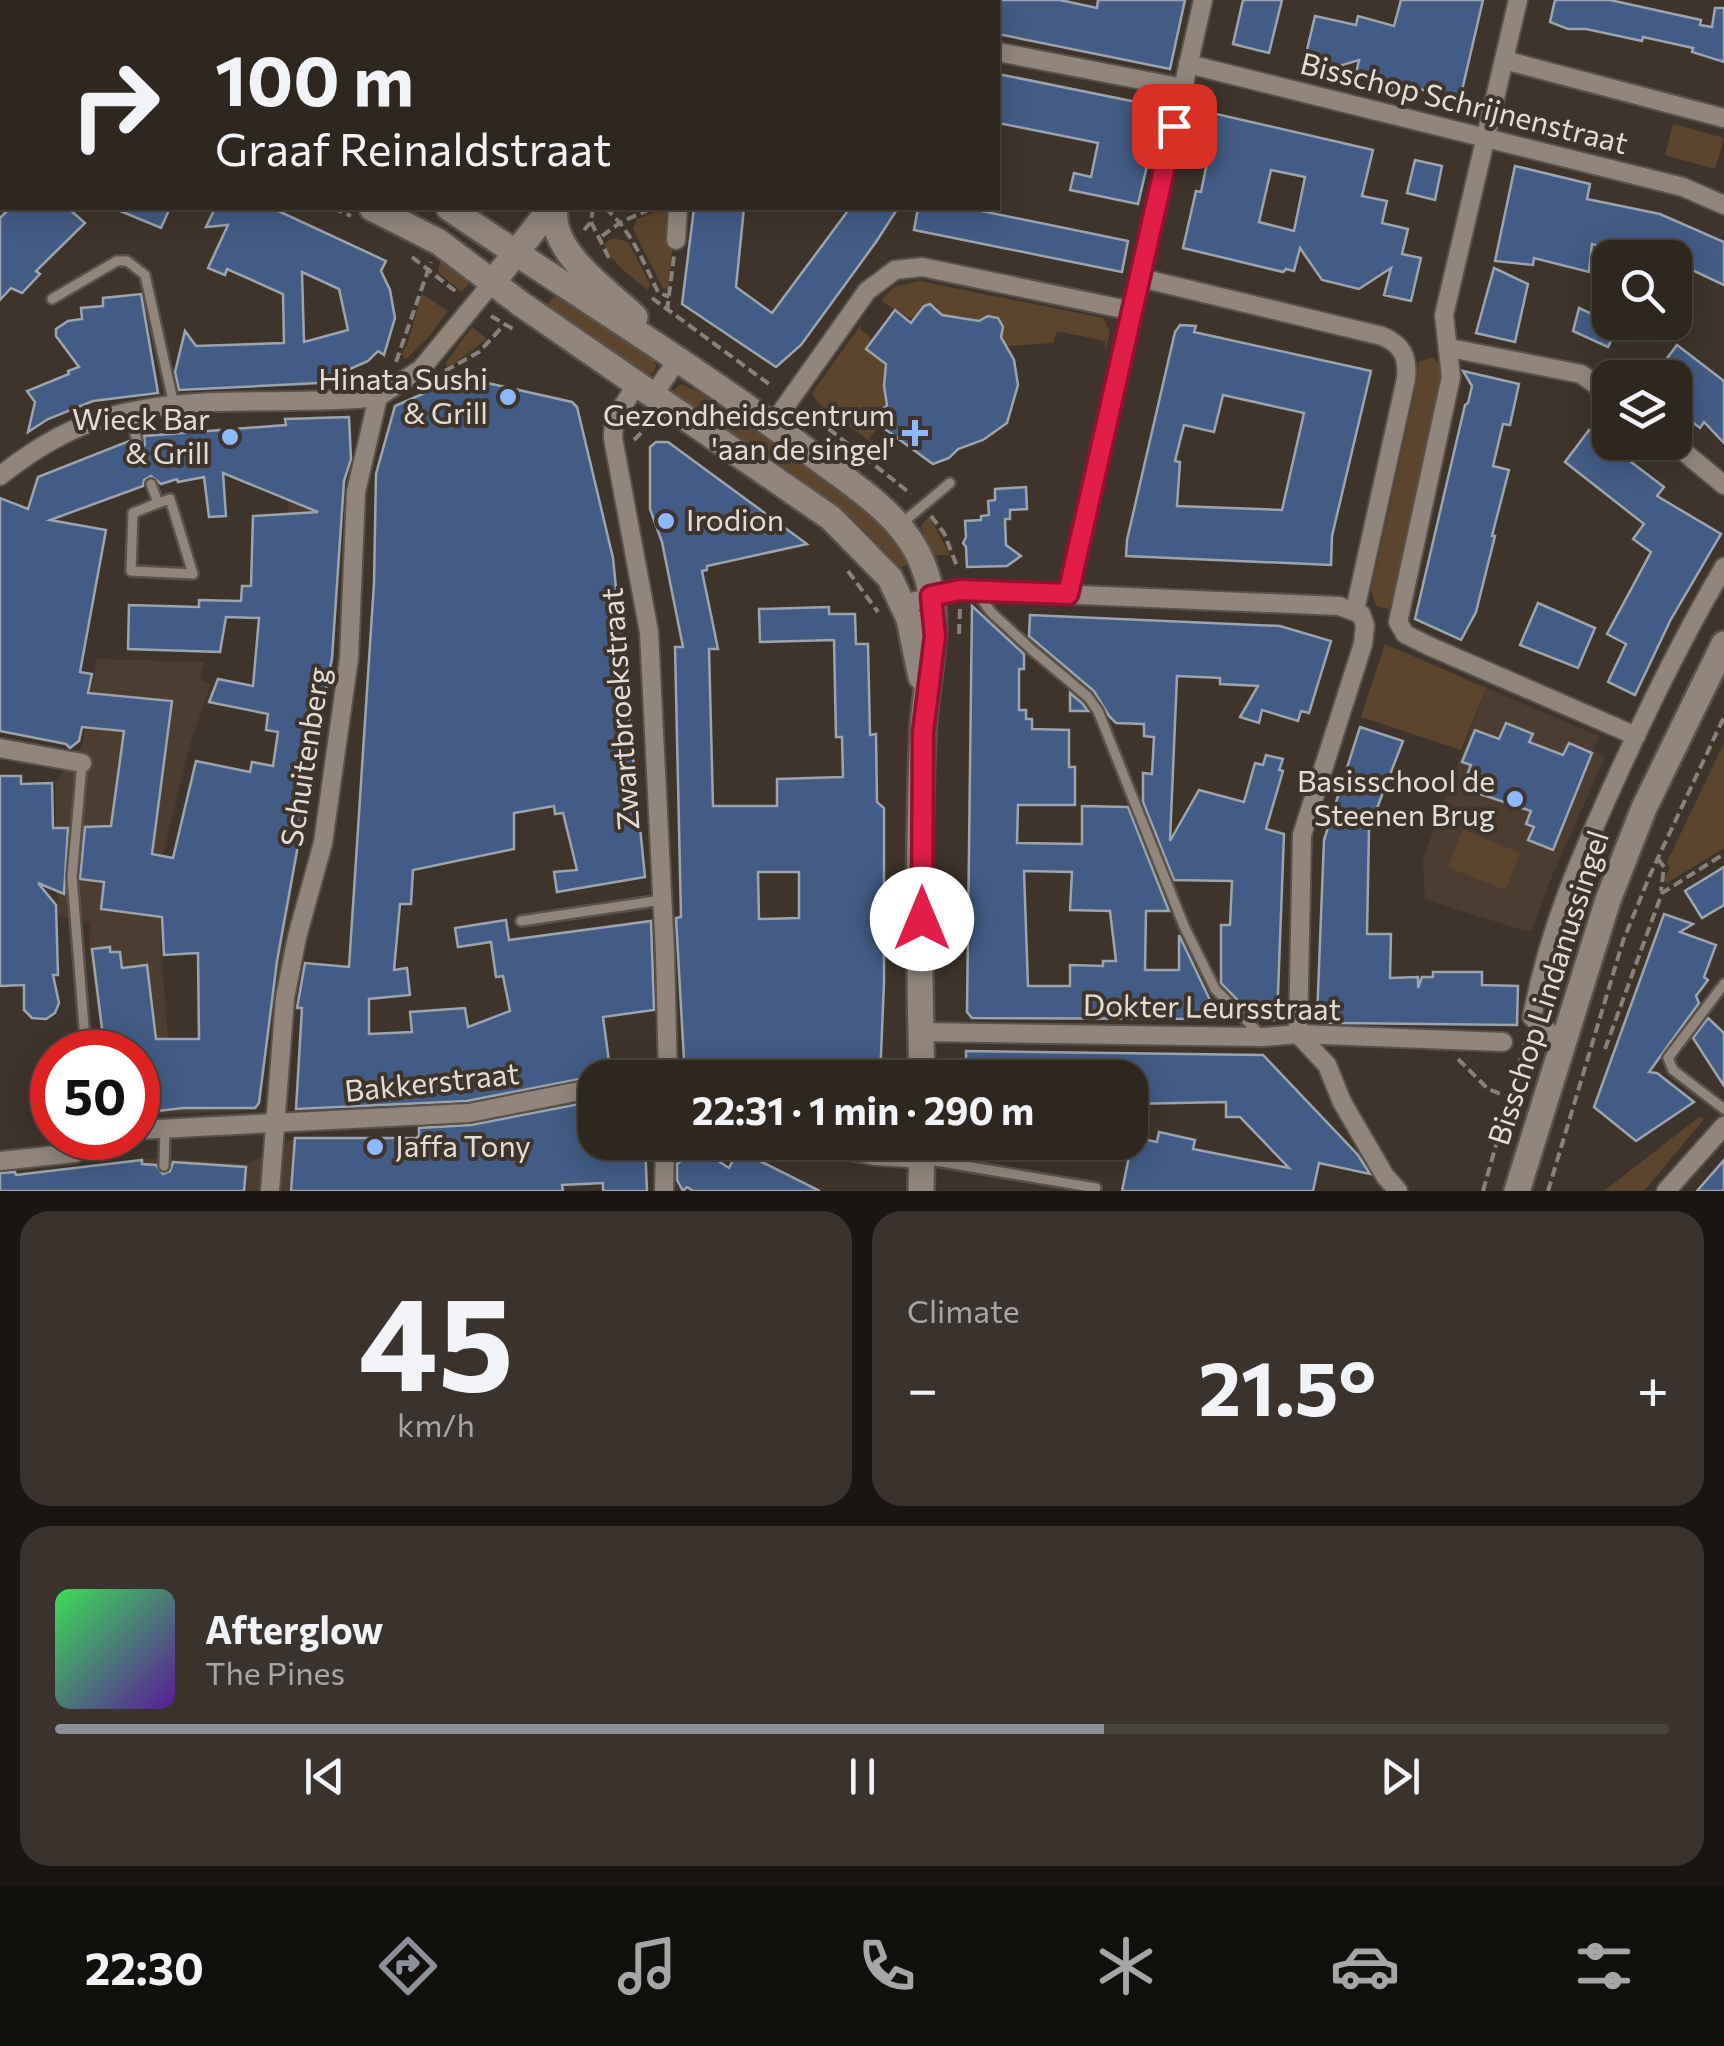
<!DOCTYPE html>
<html lang="en">
<head>
<meta charset="utf-8">
<style>
  body { margin:0; font-family:Commissioner,sans-serif; background:#3a332d; color:#f1f3f6; height:100vh; display:flex; flex-direction:column; font-size:38px; white-space:nowrap }
  * { box-sizing:border-box; margin:0 }
  p { font-size:32px; color:#a7a5a5 }
  .icon { flex:none; width:55px; height:55px; fill:none; stroke:currentColor; stroke-width:2; stroke-linecap:round; stroke-linejoin:round }
  .map { position:relative; height:1191px; overflow:hidden }
  .side { display:flex; flex-direction:column; gap:20px; padding:20px; background:#191512; flex:1 }
  .side>* { flex:none }
  .guide { position:absolute; left:0px; top:0px; width:1000px; height:210px; box-shadow:0 5px 25px #0003,0 0 0 2px #49443e; background:#2e2720; color:#f1f3f6; overflow:hidden }
  .tools { position:absolute; left:1592px; top:240px; display:grid; gap:20px }
  .tools a { display:grid; place-items:center; width:100px; height:100px; border-radius:20px; background:#2e2720; box-shadow:0 5px 25px #0003,0 0 0 2px #49443e; font-size:50px }
  .speed { position:absolute; left:30px; top:1030px; display:flex; gap:20px; font-size:50px; font-weight:700; text-align:center }
  .speed>* { display:grid; place-content:center; width:130px; height:130px; border-radius:50%; background:#2e2720; box-shadow:0 5px 25px #0003,0 0 0 2px #49443e; line-height:1 }
  .speed .limit { border:15px solid #d22; background:#fff; color:#111 }
  .pin { position:absolute; display:grid; place-items:center; width:85px; height:85px; color:#fff; margin:-42px; border-radius:20px; box-shadow:0 5px 15px #0006 }
  .me { position:absolute; width:110px; margin:-55px; rotate:0deg; stroke-linejoin:round; filter:drop-shadow(0 0 8px #0008) }
  .turn { display:flex; align-items:center; gap:35px; height:210px; padding:0 50px; font-size:45px }
  .turn .icon { width:130px; height:130px; stroke-width:2.5 }
  .turn b { display:block; font-size:70px; line-height:85px }
  .big { font-size:75px; font-weight:700; line-height:1.1 }
  .side .card { flex:1; display:flex; flex-direction:column; justify-content:center; gap:15px; min-width:0; padding:0 35px; border-radius:30px; background:#3a332d }
  .side .dial { align-items:center; gap:0 }
  .dial b { font-size:130px; line-height:1 }
  .song { display:flex; align-items:center; gap:30px }
  .cover { width:120px; height:120px; border-radius:15px; background:linear-gradient(135deg,hsl(130 70% 55%),hsl(270 70% 35%)) }
  .played { height:10px; border-radius:5px; background:linear-gradient(90deg,#8c9099 65%,#49443e 65%) }
  .keys { display:flex; justify-content:space-around; direction:ltr }
  .heat { display:flex; justify-content:space-between; align-items:center; font-size:55px; direction:ltr }
  .side .tiles { flex:1; display:grid; gap:20px; grid-template-columns:1fr 1fr }
  .card:last-child { grid-column:span 2 }
  .trip { position:absolute; left:578px; top:1060px; width:570px; height:100px; border-radius:30px; background:#2e2720; box-shadow:0 5px 25px #0003,0 0 0 2px #49443e; font-weight:700; line-height:100px; text-align:center }
  .dock { display:flex; height:160px; justify-content:space-around; align-items:center; background:#12100d; color:#a7a5a5 }
  .dock .icon { width:70px; height:70px }
  .dock .on { color:#8c9099 }
  .dock b { font-size:45px; color:#f1f3f6 }
  .map>svg:first-child { display:block }
</style>
</head>
<body>
<div class="map">
<svg width="1724" height="1191" viewBox="0 0 1724 1191">
  <rect width="100%" height="100%" fill="#3e342b"/>
  <g fill="#4c3d30">
    <polygon points="350,415 333,662 294,878 259,1104 255,1110 138,1115 138,1052 103,1052 89,947 91,922 58,916 55,782 82,746 97,659 205,662 199,680 211,684 191,741 159,870 161,948 170,1064 230,1065 293,672 286,426"/>
    <polygon points="1486,688 1599,736 1593,751 1605,757 1549,883 1532,931 1521,930 1425,899 1423,859"/>
    <polygon points="295,1138 291,1191 0,1191 0,1175 156,1158 248,1164"/>
  </g>
  <g fill="#5d452d">
    <polygon points="1673,124 1724,138 1715,169 1665,155"/>
    <polygon points="664,208 670,214 667,238 673,240 668,289 663,288 633,229 637,219"/>
    <path d="M613 238 628 242 650 284 648 290C631 276 613 265 604 244Z"/>
    <polygon points="441,257 468,275 470,281 462,292 438,272"/>
    <polygon points="919,281 1103,318 1110,332 1105,351 1105,341 1057,331 1053,343 1007,346 1000,337 1003,325 998,318 988,316 980,321 960,316 940,316 937,307 930,304 923,307 913,320 881,301 870,313 894,287"/>
    <polygon points="422,294 448,311 426,340 406,359 401,354 407,345"/>
    <polygon points="557,294 651,358 656,365 654,372 643,379 541,311"/>
    <path d="M862 323 860 329C898 358 877 372 889 408L879 413V426L869 439 881 450 818 403 812 393Z"/>
    <polygon points="472,327 487,339 448,368 445,364"/>
    <polygon points="1433,357 1441,369 1444,384 1397,582 1389,609 1376,606 1371,591 1417,382 1418,362"/>
    <polygon points="681,384 697,391 876,515 898,542 910,563 901,567 849,515 676,400 674,390"/>
    <polygon points="929,516 950,555 932,555 921,526"/>
    <polygon points="1385,644 1486,688 1461,750 1361,717"/>
    <polygon points="1724,743 1724,848 1667,883 1664,880 1670,868 1667,862"/>
    <polygon points="1463,830 1520,853 1505,890 1448,867"/>
    <polygon points="1699,1117 1705,1118 1644,1191 1604,1191"/>
  </g>
  <g fill="#435c85" stroke="#9ca4b0" stroke-width="2.5" fill-rule="evenodd">
    <polygon points="998,0 1060,0 1097,8 1098,0 1185,0 1170,69 998,34"/>
    <polygon points="1243,0 1282,0 1269,53 1233,44"/>
    <polygon points="1401,0 1483,0 1460,99 1415,88 1412,101 1390,96 1393,83 1356,74 1359,60 1326,70 1322,58 1306,54 1315,16 1356,25 1358,16 1394,26"/>
    <polygon points="1555,0 1610,0 1701,20 1700,25 1712,27 1715,8 1724,8 1724,62 1692,52 1693,48 1643,37 1642,41 1586,29 1568,29 1550,22"/>
    <polygon points="998,74 1161,107 1138,204 1070,190 1074,173 1091,177 1098,143 998,123"/>
    <path d="M1212 113 1373 150 1362 196 1387 201 1382 223 1408 229 1402 254 1421 258 1411 301 1384 295 1391 268 1359 289 1322 280 1300 248 1294 271 1286 269 1283 272 1183 248 1196 191 1201 192 1208 158 1204 157ZM1271 170 1305 177 1294 231 1259 222Z"/>
    <polygon points="1415,160 1442,166 1435,200 1407,193"/>
    <polygon points="1515,166 1590,184 1587,199 1660,214 1724,242 1724,285 1675,262 1675,258 1647,258 1592,244 1589,272 1534,258 1533,265 1495,261"/>
    <polygon points="10,208 68,208 85,223 36,271 40,274 22,293 11,288 0,300 0,218"/>
    <polygon points="113,208 170,208 161,228"/>
    <path d="M215 208H272L386 261 381 271 390 290 395 318 384 355 378 351 368 361 319 383 179 390 175 372 185 331 196 346 284 343 283 294 227 269 225 275 208 268 228 225 206 227ZM302 272 339 289 348 330 304 342Z"/>
    <polygon points="694,208 744,208 736,287 772,313 850,208 898,208 876,242 801,345 776,367 682,304"/>
    <polygon points="918,208 967,208 1128,241 1122,272 914,230"/>
    <polygon points="1494,268 1528,284 1515,342 1476,333"/>
    <polygon points="141,294 158,393 93,401 48,419 28,432 35,402 27,391 69,374 68,371 79,367 56,336 56,329 68,321 82,319 81,308 103,306 103,298"/>
    <polygon points="930,304 942,315 979,321 988,316 998,318 1003,327 1001,337 1014,360 1018,385 1007,423 983,440 958,449 949,458 933,464 878,424 876,417 887,405 884,386 886,364 866,349 895,310 911,323 924,306"/>
    <polygon points="1579,308 1618,326 1608,347 1573,331"/>
    <path d="M1180 325 1196 326 1194 332 1371 371 1332 536 1331 565 1126 556 1127 540 1175 332ZM1223 395 1304 413 1282 510 1177 506 1180 462 1175 461 1184 425 1214 432Z"/>
    <polygon points="1677,345 1724,381 1724,443 1704,422 1700,428 1675,409 1675,378 1652,378"/>
    <polygon points="1463,371 1519,384 1510,425 1503,424 1493,466 1509,470 1492,536 1495,536 1476,612 1461,640 1415,619 1465,405 1468,403 1472,386"/>
    <polygon points="483,382 572,402 577,407 613,558 645,877 557,892 554,872 577,870 563,813 555,814 554,806 514,813 514,849 413,870 411,904 400,904 394,970 407,968 410,995 369,999 369,1034 412,1032 410,1012 465,1008 468,1027 510,1011 503,976 496,977 491,942 458,947 455,928 506,920 509,940 651,921 654,1010 603,1017 610,1069 595,1072 595,1076 467,1101 296,1109 302,1008 297,1008 305,963 349,967 374,583 376,474 395,406 436,388"/>
    <path d="M349 417 351 459 344 481 332 658 277 961 259 1103 255 1108H184L138 1113V1052H105L92 949 110 947V952H120L122 968 147 965 156 1039H199L198 953 164 955 162 917 101 909 104 882 80 879 85 827 111 826 124 731 82 727 79 741 70 748 66 744 0 731V498L28 509 38 477 129 441 132 448 140 450 145 444 144 436 286 425 285 419ZM223 473 318 512 253 516 251 586H242L241 601 199 600V607L129 605 128 649 220 652 226 617 259 618 253 686 218 679 209 702 268 714 266 730 278 732 273 766 252 762 250 772 196 761 173 858 152 854 172 701 88 693 92 674 80 672 106 530 50 520 143 486 144 480 151 476 161 484 177 479 178 482 204 477 209 517 226 516Z"/>
    <polygon points="1589,430 1664,487 1657,496 1721,534 1671,619 1635,695 1608,682 1626,644 1607,634 1651,552 1633,539 1644,524 1565,462"/>
    <path d="M656 442H668L807 544 707 566V570L702 571 718 649H709L713 806H777V779L843 777 842 737H836L834 640 760 642 759 609 829 607V614H855L856 644H868L870 735 876 734 877 802 884 808V983L880 1078H685L676 918 681 917 675 647H683L662 542 650 509V447ZM758 872H799V918L759 919Z"/>
    <polygon points="1026,487 1027,509 1010,510 1010,519 1005,519 1006,545 1021,556 1007,566 967,567 966,547 963,543 966,537 965,521 981,520 981,516 989,515 988,501 995,500 995,489"/>
    <polygon points="1538,603 1595,628 1578,668 1520,645"/>
    <path d="M972 606 1024 654V669H1019V710H1026V719H1032V729L1069 730V767H1075V805H1018L1017 843 1082 844V806L1128 807 1169 911H1146L1145 970H1179V935L1219 1019 972 1018 967 1012ZM1024 871 1072 872 1070 910 1110 911 1116 961H1103V966L1070 965V986H1028Z"/>
    <polygon points="1030,615 1280,626 1331,641 1309,713 1301,711 1298,721 1262,710 1259,723 1240,717 1258,686 1220,684 1220,678 1177,676 1170,841 1199,790 1244,802 1255,763 1263,765 1266,755 1283,759 1279,770 1283,771 1266,829 1284,834 1277,1020 1257,1020 1221,983 1221,925 1230,925 1232,881 1174,880 1143,802 1143,773 1152,774 1154,737 1144,736 1144,724 1116,723 1109,716 1094,691 1029,636"/>
    <polygon points="1070,693 1082,703 1088,711 1070,711"/>
    <polygon points="1506,723 1533,734 1529,742 1563,755 1569,743 1592,753 1553,850 1528,840 1534,827 1526,824 1531,811 1462,788 1471,765 1462,762 1475,730 1499,739"/>
    <polygon points="1360,727 1403,741 1369,829 1367,934 1391,934 1390,978 1418,977 1418,988 1422,977 1433,977 1433,972 1482,972 1482,985 1518,986 1517,1025 1334,1023 1321,1022 1317,1018 1324,840"/>
    <polygon points="0,776 21,776 21,784 52,783 53,828 68,828 64,894 38,883 56,905 58,975 53,975 59,1003 55,1013 46,1019 32,1018 24,1010 24,985 0,986"/>
    <polygon points="1724,867 1724,905 1702,918 1685,891"/>
    <polygon points="1664,914 1693,924 1680,932 1716,945 1704,977 1708,980 1696,996 1699,1003 1649,1072 1657,1073 1694,1102 1636,1141 1594,1107"/>
    <polygon points="1708,1018 1724,1033 1724,1086 1693,1038"/>
    <polygon points="966,1051 1263,1055 1358,1155 1370,1174 1319,1163 1313,1191 1122,1191 1133,1137 1157,1142 1159,1132 1195,1140 1193,1149 1289,1168 1240,1117 1226,1117 1226,1102 1130,1104 1130,1078 966,1078"/>
    <polygon points="595,1101 595,1142 645,1142 647,1191 603,1191 603,1183 562,1185 563,1191 291,1191 295,1138 416,1138 419,1136 419,1128 471,1125"/>
    <polygon points="738,1150 820,1191 693,1191 687,1187 683,1191 677,1180 677,1164 692,1153 709,1155 729,1168"/>
    <polygon points="142,1160 142,1164 156,1165 163,1174 170,1171 173,1162 246,1167 244,1191 0,1191 0,1173 15,1172 16,1175"/>
    <polygon points="1724,1160 1724,1191 1697,1191"/>
  </g>
  <g fill="none" stroke-linecap="round" stroke-linejoin="round">
    <defs>
      <g id="lane">
        <polyline points="52,299 117,261 127,261 145,275 174,405"/>
        <polyline points="131,412 137,442"/>
        <polyline points="151,484 158,503 133,513 131,571 193,574 170,499 158,503"/>
        <polyline points="901,524 950,483"/>
        <polyline points="976,592 991,612 1032,650 1088,697 1098,711 1184,926 1215,989 1262,1036"/>
        <polyline points="82,763 72,877 86,1052"/>
        <polyline points="521,921 662,900"/>
        <polyline points="1724,984 1668,1058 1673,1070 1724,1109"/>
        <polyline points="924,1159 1096,1188"/>
        <polyline points="164,1166 165,1129"/>
      </g>
      <g id="street">
        <polyline points="729,0 742,2"/>
        <polyline points="1518,0 1444,315 1451,377 1398,622 1405,634 1429,646 1636,736"/>
        <polyline points="691,2 692,0"/>
        <polyline points="970,2 970,0"/>
        <polyline points="998,52 1183,88"/>
        <polyline points="1504,60 1724,118"/>
        <polyline points="1188,64 1683,187 1724,205"/>
        <polyline points="676,240 678,208"/>
        <path d="M1141 278 1382 336C1403 345 1408 357 1406 379L1355 610"/>
        <polyline points="1450,348 1581,374 1610,395"/>
        <polyline points="638,382 614,420 613,438 649,632 665,953 668,1078"/>
        <polyline points="654,394 678,359"/>
        <polyline points="772,425 867,291 895,270 922,267 1133,311"/>
        <polyline points="1672,442 1724,485"/>
        <path d="M0 476C31 451 69 428 108 417 194 392 290 407 378 397"/>
        <polyline points="1068,594 1203,0"/>
        <polyline points="904,604 960,590 1339,606 1361,614 1365,625 1363,644 1302,835 1298,1034 1327,1065 1342,1102 1385,1176 1398,1191"/>
        <polyline points="0,748 82,763"/>
        <polyline points="921,1032 1264,1037 1298,1034 1503,1042"/>
        <path d="M1561 1043 1532 1017C1549 927 1581 855 1619 772 1651 702 1685 633 1724 567"/>
        <polyline points="138,1130 469,1113 595,1088"/>
        <polyline points="804,1142 875,1156 921,1159"/>
        <polyline points="0,1161 75,1153 88,1138"/>
        <polyline points="270,1191 285,998 297,937 323,843 349,658 356,492 378,397 421,369 492,283"/>
        <polyline points="664,1191 665,1142"/>
        <polyline points="1666,1191 1724,1126"/>
      </g>
      <g id="secondary">
        <polyline points="180,0 181,2"/>
        <polyline points="113,2 114,0"/>
        <polyline points="144,2 144,0"/>
        <polyline points="621,2 621,0"/>
        <polyline points="662,2 663,0"/>
        <polyline points="0,148 2,146"/>
        <polyline points="372,208 439,242 521,304 831,518 890,578 909,619 921,677"/>
        <path d="M449 208C568 289 691 364 806 450 849 483 903 513 923 565 945 619 926 674 923 729 918 845 919 962 922 1078"/>
        <path d="M555 208C549 252 607 290 635 317"/>
        <polyline points="492,283 551,208"/>
        <polyline points="921,1191 922,1142"/>
        <polyline points="1517,1191 1608,900 1644,808 1724,644"/>
      </g>
    </defs>
    <use href="#lane" stroke="#59524b" stroke-width="14"/>
    <use href="#street" stroke="#59524b" stroke-width="22"/>
    <use href="#secondary" stroke="#59524b" stroke-width="30"/>
    <g stroke="#8a827a" stroke-width="4" stroke-dasharray="10 5" stroke-linecap="butt">
      <polyline points="416,0 417,2"/>
      <polyline points="79,2 79,0"/>
      <polyline points="584,2 585,0"/>
      <polyline points="0,111 2,108"/>
      <polyline points="0,198 2,195"/>
      <polyline points="333,208 351,216"/>
      <path d="M605 208C631 230 643 261 658 292L669 297"/>
      <polyline points="591,222 611,262"/>
      <polyline points="584,230 591,222 593,208"/>
      <polyline points="602,236 621,222 653,208"/>
      <polyline points="412,257 459,294"/>
      <polyline points="652,298 773,387"/>
      <polyline points="667,311 674,256"/>
      <polyline points="491,316 513,329"/>
      <polyline points="396,362 431,262"/>
      <polyline points="445,371 479,352 504,325"/>
      <polyline points="805,410 911,494"/>
      <polyline points="634,440 652,422"/>
      <polyline points="931,516 944,533 958,569"/>
      <polyline points="848,571 878,612"/>
      <polyline points="959,634 960,608"/>
      <polyline points="1658,859 1664,867 1661,891"/>
      <polyline points="1605,1049 1662,893 1724,854"/>
      <polyline points="1458,1059 1488,1089 1519,1101"/>
      <polyline points="1483,1191 1527,1036"/>
      <polyline points="1548,1191 1623,941 1650,875 1724,717"/>
    </g>
    <use href="#lane" stroke="#92867c" stroke-width="9"/>
    <use href="#street" stroke="#92867c" stroke-width="18"/>
    <use href="#secondary" stroke="#92867c" stroke-width="25"/>
  </g>
  <g fill="none" stroke-linecap="round" stroke-linejoin="round">
    <defs>
      <polyline id="route" points="922,919 923,732 935,636 931,596 960,590 1068,594 1174,126"/>
    </defs>
    <use href="#route" stroke="#92132f" stroke-width="25"/>
    <use href="#route" stroke="#e11d48" stroke-width="18"/>
  </g>
  <g fill="#8eb8fd" stroke="#3e342b" stroke-width="4">
    <circle cx="508" cy="397" r="10"/>
    <path d="M910 418h10v10h10v10h-10v10h-10v-10h-10v-10h10z"/>
    <circle cx="230" cy="437" r="10"/>
    <circle cx="666" cy="521" r="10"/>
    <circle cx="1515" cy="799" r="10"/>
    <circle cx="375" cy="1147" r="10"/>
  </g>
  <g text-anchor="middle" stroke-width="8" stroke-linejoin="round" paint-order="stroke">
    <g font-size="30" fill="#e3ddd7" stroke="#3e342b">
      <text transform="translate(1464 104) rotate(14)" y="10">Bisschop Schrijnenstraat</text>
      <text transform="translate(621 709) rotate(-94)" y="10">Zwartbroekstraat</text>
      <text transform="translate(306 757) rotate(-81)" y="10">Schuitenberg</text>
      <text transform="translate(1549 988) rotate(-72)" y="10">Bisschop Lindanussingel</text>
      <text transform="translate(1212 1008) rotate(1)" y="10">Dokter Leursstraat</text>
      <text transform="translate(432 1083) rotate(-6)" y="10">Bakkerstraat</text>
    </g>
    <g font-size="30" fill="#e3ddd7" stroke="#3e342b" text-anchor="end">
      <text x="488" y="390">Hinata Sushi<tspan x="488" dy="34">&amp; Grill</tspan></text>
      <text x="895" y="426">Gezondheidscentrum<tspan x="895" dy="34">'aan de singel'</tspan></text>
      <text x="210" y="430">Wieck Bar<tspan x="210" dy="34">&amp; Grill</tspan></text>
      <text x="686" y="531" text-anchor="start">Irodion</text>
      <text x="1495" y="792">Basisschool de<tspan x="1495" dy="34">Steenen Brug</tspan></text>
      <text x="395" y="1157" text-anchor="start">Jaffa Tony</text>
    </g>
  </g>
</svg>
<div class="tools">
<a><svg class="icon" aria-label="search" viewBox="0 0 24 24"><circle cx="10" cy="10" r="6"/><path d="M15 15l6 6"/></svg></a>
<a><svg class="icon" aria-label="layers" viewBox="0 0 24 24"><path d="M12 4l9 5-9 5-9-5zM3 14l9 5 9-5"/></svg></a>
</div>
<div class="speed"><div class="limit">50</div></div>
<div class="pin" style="left:1174px;top:126px;background:#d93025"><svg class="icon" aria-label="arrive" viewBox="0 0 24 24"><path d="M6 21V4h12l-3 4 3 4H6"/></svg></div>
<svg class="me" style="left:922px;top:919px" viewBox="-20 -20 40 40"><circle r="19" fill="#fff"/><path d="M0-13L10 11 0 6-10 11z" fill="#e11d48"/></svg>
<div class="trip">22:31 · 1 min · 290 m</div>
<div class="guide">
<div class="turn"><svg class="icon" aria-label="right" viewBox="0 0 24 24"><path d="M7 20v-9h11M14 6l5 5-5 5"/></svg><div><b>100 m</b>Graaf Reinaldstraat</div></div>
</div>
</div>
<section class="side">
<div class="tiles">
<div class="card dial"><b>45</b><p>km/h</p></div>
<div class="card"><p>Climate</p>
<div class="heat"><a>−</a><b class="big">21.5°</b><a>+</a></div>
</div>
<div class="card">
<div class="song"><i class="cover"></i><div><b>Afterglow</b><p>The Pines</p></div></div>
<div class="played"></div>
<div class="keys"><svg class="icon" aria-label="previous" viewBox="0 0 24 24"><path d="M18 5L8 12l10 7zM5 5v14"/></svg><svg class="icon" aria-label="pause" viewBox="0 0 24 24"><path d="M8 5v14M16 5v14"/></svg><svg class="icon" aria-label="next" viewBox="0 0 24 24"><path d="M6 5l10 7-10 7zM19 5v14"/></svg></div>
</div>
</div>
</section>
<nav class="dock">
<b>22:30</b>
<svg class="icon on" aria-label="directions" viewBox="0 0 24 24"><path d="M12 3l9 9-9 9-9-9zM9 14v-3h6M13 9l2 2-2 2"/></svg>
<svg class="icon" aria-label="music" viewBox="0 0 24 24"><path d="M9 18V5l10-2v13"/><circle cx="6" cy="18" r="3"/><circle cx="16" cy="16" r="3"/></svg>
<svg class="icon" aria-label="phone" viewBox="0 0 24 24"><path d="M5 4h4l2 5-3 2q2 4 5 5l2-3 5 2v4C11 20 4 13 5 4z"/></svg>
<svg class="icon" aria-label="climate" viewBox="0 0 24 24"><path d="M12 3v18M4 7l16 10M4 17L20 7"/></svg>
<svg class="icon" aria-label="car" viewBox="0 0 24 24"><path d="M5 17H2v-5l4-1 3-4h7l3 4 3 1v5h-3M9 17h6M6 11h13"/><circle cx="7" cy="17" r="2"/><circle cx="17" cy="17" r="2"/></svg>
<svg class="icon" aria-label="filters" viewBox="0 0 24 24"><path d="M4 7h16M4 17h16"/><circle cx="9" cy="7" r="2"/><circle cx="15" cy="17" r="2"/></svg>
</nav>
</body>
</html>
